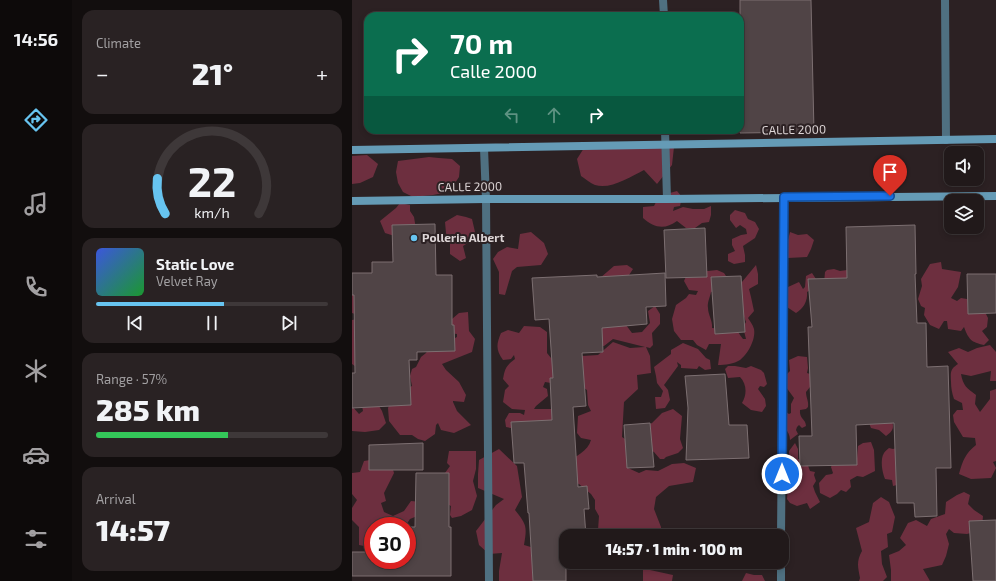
<!DOCTYPE html>
<html lang="en">
<head>
<meta charset="utf-8">
<style>
  body { margin:0; font-family:"Exo 2",sans-serif; background:#292223; color:#f1f3f6; height:100vh; display:flex; flex-direction:column; font-size:15px; white-space:nowrap }
  * { box-sizing:border-box; margin:0 }
  p { font-size:13px; color:#a2a0a2 }
  .icon { flex:none; width:22px; height:22px; fill:none; stroke:currentColor; stroke-width:2; stroke-linecap:round; stroke-linejoin:round }
  .map { position:relative; flex:1; overflow:hidden }
  .panel { display:flex; flex-direction:column; gap:10px; padding:10px; background:#120e0e; width:280px }
  .panel>* { flex:none }
  .guide { position:absolute; left:12px; top:12px; width:380px; height:122px; border-radius:12px; box-shadow:0 2px 6px #0003,0 0 0 1px #3e3839; background:#0b6e4f; color:#fff; overflow:hidden }
  .fabs { position:absolute; left:592px; top:146px; display:grid; gap:8px }
  .fabs a { display:grid; place-items:center; width:40px; height:40px; border-radius:8px; background:#21191a; box-shadow:0 2px 6px #0003,0 0 0 1px #3e3839; font-size:20px }
  .speed { position:absolute; left:12px; top:517px; display:flex; gap:8px; font-size:20px; font-weight:700; text-align:center }
  .speed>* { display:grid; place-content:center; width:52px; height:52px; border-radius:50%; background:#21191a; box-shadow:0 2px 6px #0003,0 0 0 1px #3e3839; line-height:1 }
  .speed .limit { border:6px solid #d22; background:#fff; color:#111 }
  .pin { position:absolute; display:grid; place-items:center; width:34px; height:34px; color:#fff; margin:-41px -17px; border-radius:50% 50% 50% 0; rotate:-45deg; box-shadow:0 0 4px #0007 }
  .pin .icon { rotate:45deg }
  .me { position:absolute; width:44px; margin:-22px; rotate:0deg; stroke-linejoin:round; filter:drop-shadow(0 0 3px #0008) }
  .turn { display:flex; align-items:center; gap:14px; height:84px; padding:0 20px; font-size:18px }
  .turn .icon { width:52px; height:52px; stroke-width:2.5 }
  .turn b { display:block; font-size:28px; line-height:34px }
  .lanes { display:flex; align-items:center; height:38px; padding:0 20px; background:#0003; justify-content:center; gap:20px; direction:ltr }
  .lanes .off { opacity:.35 }
  .big { font-size:30px; font-weight:800; line-height:1.1 }
  .panel .tile { flex:1; display:flex; flex-direction:column; justify-content:center; gap:6px; min-width:0; padding:0 14px; border-radius:12px; background:#292223 }
  .panel .dial { align-items:center; gap:0 }
  .dial svg { height:104px; overflow:visible; fill:none; stroke:#3e3839; stroke-width:7; stroke-linecap:round; text-anchor:middle }
  .dial text { fill:#f1f3f6; stroke:none }
  .song { display:flex; align-items:center; gap:12px }
  .cover { width:48px; height:48px; border-radius:6px; background:linear-gradient(135deg,hsl(230 70% 55%),hsl(130 70% 35%)) }
  .played { height:4px; border-radius:2px; background:linear-gradient(90deg,#67c4f0 55%,#3e3839 55%) }
  .keys { display:flex; justify-content:space-around; direction:ltr }
  .heat { display:flex; justify-content:space-between; align-items:center; font-size:22px; direction:ltr }
  .charge { height:6px; border-radius:3px; background:linear-gradient(90deg,#34c759 57%,#3e3839 0) }
  .trip { position:absolute; left:207px; top:529px; width:230px; height:40px; border-radius:12px; background:#21191a; box-shadow:0 2px 6px #0003,0 0 0 1px #3e3839; font-weight:800; line-height:40px; text-align:center }
  main { display:flex; flex:1; min-height:0 }
  .tabs { display:flex; flex-direction:column; width:72px; justify-content:space-around; align-items:center; background:#0d0a0a; color:#a2a0a2 }
  .tabs .icon { width:28px; height:28px }
  .tabs .active { color:#67c4f0 }
  .tabs b { font-size:18px; color:#f1f3f6 }
  .map>svg:first-child { display:block }
</style>
</head>
<body>
<main>
<nav class="tabs">
<b>14:56</b>
<svg class="icon active" aria-label="directions" viewBox="0 0 24 24"><path d="M12 3l9 9-9 9-9-9zM9 14v-3h6M13 9l2 2-2 2"/></svg>
<svg class="icon" aria-label="music" viewBox="0 0 24 24"><path d="M9 18V5l10-2v13"/><circle cx="6" cy="18" r="3"/><circle cx="16" cy="16" r="3"/></svg>
<svg class="icon" aria-label="phone" viewBox="0 0 24 24"><path d="M5 4h4l2 5-3 2q2 4 5 5l2-3 5 2v4C11 20 4 13 5 4z"/></svg>
<svg class="icon" aria-label="climate" viewBox="0 0 24 24"><path d="M12 3v18M4 7l16 10M4 17L20 7"/></svg>
<svg class="icon" aria-label="car" viewBox="0 0 24 24"><path d="M5 17H2v-5l4-1 3-4h7l3 4 3 1v5h-3M9 17h6M6 11h13"/><circle cx="7" cy="17" r="2"/><circle cx="17" cy="17" r="2"/></svg>
<svg class="icon" aria-label="filters" viewBox="0 0 24 24"><path d="M4 7h16M4 17h16"/><circle cx="9" cy="7" r="2"/><circle cx="15" cy="17" r="2"/></svg>
</nav>
<section class="panel">
<div class="tile"><p>Climate</p>
<div class="heat"><a>−</a><b class="big">21°</b><a>+</a></div>
</div>
<div class="tile dial"><svg viewBox="0 0 100 80">
<path d="M14 69A42 42 0 1 1 86 69"/>
<path d="M14 69A42 42 0 0 1 8 42" stroke="#67c4f0"/>
<text x="50" y="56" font-size="32" font-weight="700">22</text>
<text x="50" y="72" font-size="11">km/h</text>
</svg></div>
<div class="tile">
<div class="song"><i class="cover"></i><div><b>Static Love</b><p>Velvet Ray</p></div></div>
<div class="played"></div>
<div class="keys"><svg class="icon" aria-label="previous" viewBox="0 0 24 24"><path d="M18 5L8 12l10 7zM5 5v14"/></svg><svg class="icon" aria-label="pause" viewBox="0 0 24 24"><path d="M8 5v14M16 5v14"/></svg><svg class="icon" aria-label="next" viewBox="0 0 24 24"><path d="M6 5l10 7-10 7zM19 5v14"/></svg></div>
</div>
<div class="tile"><p>Range · 57%</p><b class="big">285 km</b><div class="charge"></div></div>
<div class="tile"><p>Arrival</p><b class="big">14:57</b></div>
</section>
<div class="map">
<svg width="644" height="581" viewBox="0 0 644 581">
  <rect width="100%" height="100%" fill="#2c2123"/>
  <g fill="#6d2f3f">
    <path d="M322 147 320 165 305 184 292 170C278 177 258 190 243 185 238 183 234 179 229 176L225 159 232 148Z"/>
    <polygon points="15,155 26,164 21,177 8,183 0,184 0,156"/>
    <polygon points="77,157 87,158 100,159 108,166 107,177 101,186 91,193 81,195 61,197 51,192 46,183 44,172 46,161"/>
    <path d="M325 191 330 197 328 206 322 207 321 211 331 207 341 209H352L359 206V215L357 222 350 223 343 228H334L325 221C313 230 302 228 291 218V207L302 206 307 196Z"/>
    <polygon points="48,203 58,205 58,211 62,217 64,229 49,238 33,233 28,221 44,208"/>
    <polygon points="383,210 393,213 396,219 403,222 407,229 403,238 391,246 393,255 393,262 382,264 376,261 376,254 383,251 380,245 380,239 389,235 395,234 394,229 388,225 384,228 378,220 378,215"/>
    <polygon points="105,215 114,217 120,219 123,232 122,239 111,246 114,258 108,261 98,254 98,244 94,233 93,222"/>
    <polygon points="179,232 192,243 196,254 189,265 165,267 160,271 153,295 147,294 147,272 141,259 146,252 155,247 166,249 168,234"/>
    <polygon points="438,232 446,235 455,234 462,240 459,249 455,257 436,258 435,244"/>
    <path d="M589 262 590 269 609 272 606 287 599 298 605 301 609 298 621 300 631 308 636 318 635 327 630 331 637 340 632 345C619 342 617 340 612 327L609 331 596 329 595 321H592L587 329 578 325 572 315 573 308 569 306 566 299 570 286 569 279 578 264Z"/>
    <path d="M275 265 281 269 273 281 271 321 280 333 290 332 298 323 296 311 303 306 308 314V324L300 333 301 345 298 348 294 347 298 356 299 373 285 375 286 389 272 402 270 437 279 443 285 452 276 468 287 473 294 470 306 471 320 464 332 463 344 468 341 482 317 486 304 497 302 509 309 527V536H299L298 532 287 536H248L246 530 247 516 243 509V500L239 494 227 484 214 480 215 462C223 457 236 451 239 440L229 438 225 433 226 416 239 411 236 405 235 390 225 383 230 356 246 355 261 342 278 348 293 347 261 339 252 346 239 345 248 278 262 266Z"/>
    <path d="M404 265 406 274V284L397 289 399 297 402 311 396 318C398 321 401 325 402 329 404 339 396 354 388 360 382 364 373 365 366 365L369 344H357L354 350 345 345 341 340H329L322 331 320 319 324 305 334 298 337 294 344 295 346 291 337 290 332 281 336 272 345 269 356 271 365 270 372 273 378 282 370 289 359 292C358 297 355 303 356 308 356 315 361 321 360 328L385 330 388 335 391 339H394L391 327 394 322 391 314 385 288Z"/>
    <polygon points="482,269 488,271 495,270 519,277 472,283 473,272 475,270"/>
    <path d="M460 273 466 282 463 287 455 292C456 301 451 309 444 313L435 307V293L436 287 447 282 451 289 453 287 454 276Z"/>
    <polygon points="0,284 6,287 7,369 0,364 0,320 5,319 6,315 0,313"/>
    <polygon points="116,312 117,331 123,339 120,352 90,364 94,370 107,382 114,395 112,402 101,401 101,402 105,411 119,425 102,433 89,430 86,423 84,425 83,434 73,441 66,439 60,435 48,435 37,421 36,408 41,396 51,390 60,386 58,376 60,369 64,367 69,357 74,353 80,343 93,343 105,337 105,334 97,333 92,324 100,319 107,313"/>
    <path d="M172 326 188 327 195 332V353L199 358 208 362 205 384 193 382 191 387 195 389 196 396 184 406 182 409H201L207 425 164 429 154 427 153 420 157 413H168L172 415 173 410 160 409 151 402 153 390 157 386 151 379C153 368 154 366 163 359L162 355 159 359 151 360C144 350 144 345 149 333L156 330 167 333Z"/>
    <polygon points="331,343 346,349 354,358 358,360 359,369 353,370 347,366 345,369 329,368 329,365 325,362 326,366 312,385 316,390 318,400 313,408 304,409 303,397 309,397 311,391 305,383 304,376 302,367 319,354 319,350"/>
    <path d="M638 345 644 352V381H638L639 371 619 376 609 374C611 386 615 388 624 395L623 404 628 412 638 399V391L644 389V461L641 462 644 468 639 478 619 479 607 474C611 460 613 454 624 445L623 438 611 437 602 422 601 415 605 410H611L610 403 602 399C600 393 599 388 599 382 599 373 597 370 606 364L596 352 607 348 616 352 625 348Z"/>
    <path d="M446 356 455 357 456 368 455 373 464 376 465 386 458 387 454 392C454 398 457 401 456 407L454 409 448 410C447 419 454 419 454 426L450 428 447 425 445 427 444 430 446 434 438 440C438 430 429 426 426 417L434 412 437 414 439 413V404L442 398 434 387V375L438 371 437 360Z"/>
    <path d="M376 366H383L394 368 399 366 409 370 412 373 415 384 412 387 408 386 406 389 413 399 414 406 410 412 399 410 390 403C395 395 395 384 388 377L376 378 373 369Z"/>
    <polygon points="8,396 21,396 30,411 34,423 27,430 13,432 0,431 0,406 7,414 11,411"/>
    <polygon points="321,409 330,416 328,439 331,448 326,453 314,457 312,459 308,459 302,452 292,447 292,427 300,423 310,413"/>
    <path d="M513 413 539 416C541 426 544 429 534 436L527 430 519 428Z"/>
    <polygon points="519,442 522,450 523,471 511,477 505,476 498,480 499,487 494,492 489,490 485,494 478,498 468,493 467,483 474,475 480,474 481,473 479,467 483,459 505,458 506,446 511,443"/>
    <polygon points="443,443 446,449 446,459 454,460 458,471 463,472 462,475 464,481 461,486 463,492 468,502 458,509 455,503 445,506 438,503 435,499 436,485 433,479 434,468 437,460 437,451"/>
    <path d="M550 446 549 484 541 486 540 480 533 479C530 472 528 459 532 453 533 451 535 450 537 448L541 449Z"/>
    <path d="M147 449 165 466 170 497 163 510C175 525 175 527 172 545L189 550 203 581H147V571L150 553 137 554 127 545 124 531 144 505 152 499 126 488V474L127 460Z"/>
    <polygon points="97,451 124,451 124,469 121,481 125,496 120,510 109,516 100,518 98,515 99,506 88,500 88,480 98,466 95,463"/>
    <polygon points="30,458 38,460 42,473 32,493 34,501 29,503 32,512 41,516 52,511 59,501 69,502 70,514 58,519 54,525 51,526 21,526 21,544 12,546 7,545 7,527 0,520 0,508 5,500 0,494 0,473 8,472 12,461"/>
    <polygon points="612,492 618,495 616,504 622,510 631,516 630,527 622,532 615,534 602,533 597,529 594,534 597,544 594,556 590,565 571,569 578,581 539,581 539,570 537,555 547,551 554,545 548,538 556,523 564,520 575,526 579,519 593,514 594,502 605,495"/>
    <path d="M529 497 537 502 543 517 540 532 535 534 536 547 529 551 530 564 535 577 531 581H507L508 578C506 567 504 562 510 551L504 528 517 522 521 503Z"/>
    <polygon points="291,567 298,570 321,575 320,581 291,581"/>
    <polygon points="394,573 402,575 410,575 413,581 390,581"/>
  </g>
  <g fill="#504446" stroke="#7c6f71">
    <polygon points="388,0 459,0 462,132 388,133"/>
    <polygon points="83,224 84,275 100,275 100,325 102,325 103,351 65,352 65,360 57,360 59,405 0,408 0,373 3,373 2,295 0,295 0,273 20,273 20,262 41,262 40,225"/>
    <polygon points="563,225 564,274 563,274 565,323 574,323 575,367 596,366 599,468 584,468 585,516 563,517 562,503 545,503 542,423 504,425 505,465 448,466 447,436 460,436 456,327 460,327 456,279 495,278 494,227"/>
    <polygon points="353,228 355,277 314,278 312,230"/>
    <polygon points="313,273 314,306 294,307 295,324 250,328 251,352 230,353 234,406 221,407 226,487 235,486 237,509 232,509 234,536 214,536 214,581 181,581 177,513 176,513 172,463 162,463 159,422 200,420 198,378 201,378 197,319 183,320 180,278 245,275 245,277"/>
    <polygon points="615,274 644,274 644,313 616,314"/>
    <polygon points="389,276 393,332 363,334 359,277"/>
    <polygon points="373,374 377,425 395,425 397,458 334,460 336,408 333,376"/>
    <polygon points="298,423 302,467 275,468 272,425"/>
    <polygon points="71,443 71,470 17,470 17,445"/>
    <polygon points="64,473 97,473 97,527 99,527 99,576 0,576 0,552 21,552 21,560 55,560 55,527 63,527"/>
    <polygon points="644,520 644,581 621,581 617,521"/>
  </g>
  <g fill="none" stroke-linecap="round" stroke-linejoin="round">
    <g stroke="#4f7081" stroke-width="8">
      <polyline points="311,0 312,16"/>
      <polyline points="593,0 594,140"/>
      <polyline points="313,130 315,199"/>
      <polyline points="132,148 134,199 137,581"/>
      <polyline points="429,536 432,197"/>
      <polyline points="429,581 429,562"/>
    </g>
    <g stroke="#659bb6" stroke-width="8">
      <polyline points="0,150 644,139"/>
      <polyline points="0,201 134,199 315,199 644,196"/>
    </g>
  </g>
  <g fill="none" stroke-linecap="round" stroke-linejoin="round">
    <defs>
      <polyline id="route" points="430,474 432,197 538,196"/>
    </defs>
    <use href="#route" stroke="#114b97" stroke-width="10"/>
    <use href="#route" stroke="#1a73e8" stroke-width="7"/>
  </g>
  <circle fill="#67c4f0" stroke="#2c2123" stroke-width="1.5" cx="62" cy="238" r="4"/>
  <g text-anchor="middle" stroke-width="4" stroke-linejoin="round" paint-order="stroke">
    <g font-size="12" fill="#ddd5d6" stroke="#2c2123">
      <text transform="translate(442 130) rotate(-1)" y="4">CALLE 2000</text>
      <text transform="translate(118 187) rotate(-1)" y="4">CALLE 2000</text>
    </g>
    <g font-size="12" font-weight="bold" fill="#ddd5d6" stroke="#2c2123" text-anchor="start">
      <text x="70" y="242">Polleria Albert</text>
    </g>
  </g>
</svg>
<div class="fabs">
<a><svg class="icon" aria-label="sound" viewBox="0 0 24 24"><path d="M4 9h4l5-4v14l-5-4H4zM17 9q2 3 0 6"/></svg></a>
<a><svg class="icon" aria-label="layers" viewBox="0 0 24 24"><path d="M12 4l9 5-9 5-9-5zM3 14l9 5 9-5"/></svg></a>
</div>
<div class="speed"><div class="limit">30</div></div>
<div class="pin" style="left:538px;top:196px;background:#d93025"><svg class="icon" aria-label="arrive" viewBox="0 0 24 24"><path d="M6 21V4h12l-3 4 3 4H6"/></svg></div>
<svg class="me" style="left:430px;top:474px" viewBox="-20 -20 40 40"><circle r="17" fill="#1a73e8" stroke="#fff" stroke-width="3"/><path d="M0-11L8 9 0 5-8 9z" fill="#fff"/></svg>
<div class="trip">14:57 · 1 min · 100 m</div>
<div class="guide">
<div class="turn"><svg class="icon" aria-label="right" viewBox="0 0 24 24"><path d="M7 20v-9h11M14 6l5 5-5 5"/></svg><div><b>70 m</b>Calle 2000</div></div>
<div class="lanes"><svg class="icon off" aria-label="left" viewBox="0 0 24 24"><path d="M17 20v-9H6M10 6l-5 5 5 5"/></svg><svg class="icon off" aria-label="ahead" viewBox="0 0 24 24"><path d="M12 20V5M6 11l6-6 6 6"/></svg><svg class="icon" aria-label="right" viewBox="0 0 24 24"><path d="M7 20v-9h11M14 6l5 5-5 5"/></svg></div>
</div>
</div>
</main>
</body>
</html>
